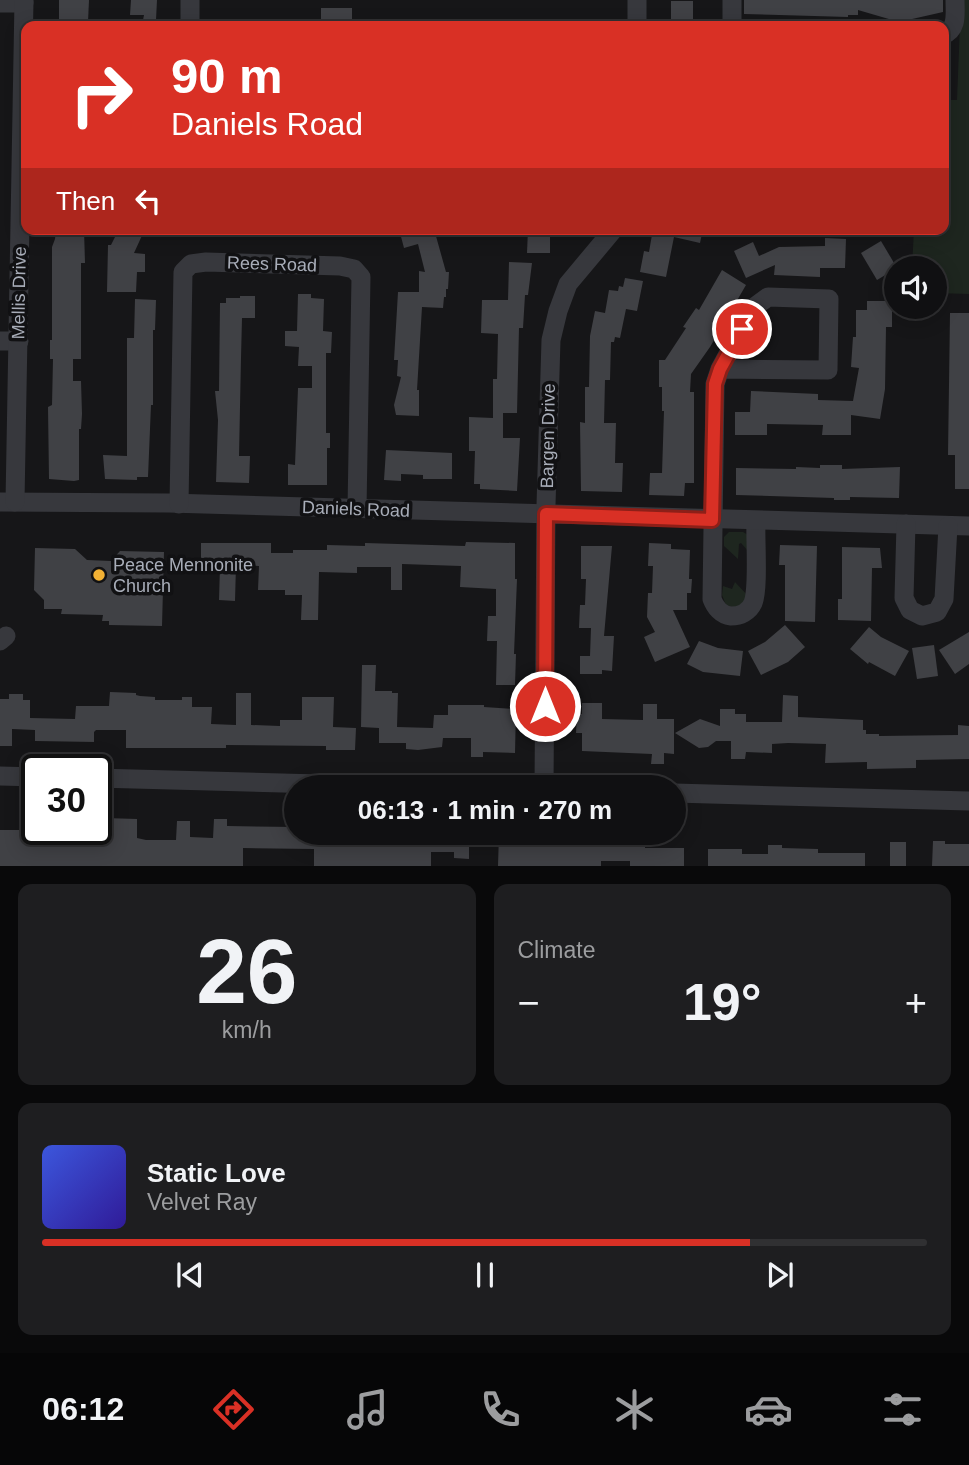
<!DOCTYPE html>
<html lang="en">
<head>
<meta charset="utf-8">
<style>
  body { margin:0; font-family:Arial,sans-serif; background:#1e1e20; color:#f1f3f6; height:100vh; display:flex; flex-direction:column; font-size:26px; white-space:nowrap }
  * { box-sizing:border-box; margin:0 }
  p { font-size:23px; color:#9c9d9f }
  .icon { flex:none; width:38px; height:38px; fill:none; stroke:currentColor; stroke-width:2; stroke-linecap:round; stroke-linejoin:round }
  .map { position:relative; height:866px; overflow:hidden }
  .panel { display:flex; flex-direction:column; gap:18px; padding:18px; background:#09090a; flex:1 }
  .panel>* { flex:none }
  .top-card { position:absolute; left:21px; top:21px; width:928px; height:214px; border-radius:14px; box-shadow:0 4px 18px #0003,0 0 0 2px #303032; background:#d93025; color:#fff; overflow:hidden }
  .buttons { position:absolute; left:884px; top:256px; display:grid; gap:14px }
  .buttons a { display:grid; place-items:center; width:63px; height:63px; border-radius:50%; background:#101012; box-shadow:0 4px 18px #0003,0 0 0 2px #303032; font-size:35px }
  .speed { position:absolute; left:21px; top:754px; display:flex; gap:14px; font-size:35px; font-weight:700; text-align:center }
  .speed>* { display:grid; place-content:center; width:91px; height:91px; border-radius:50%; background:#101012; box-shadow:0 4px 18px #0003,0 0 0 2px #303032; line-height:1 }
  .speed .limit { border:4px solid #111; border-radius:10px; background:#fff; color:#111 }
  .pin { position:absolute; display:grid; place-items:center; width:60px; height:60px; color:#fff; margin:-30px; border:4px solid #fff; border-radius:50%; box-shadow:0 2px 7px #0007 }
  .me { position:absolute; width:77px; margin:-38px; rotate:0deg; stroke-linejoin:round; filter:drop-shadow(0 0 5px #0008) }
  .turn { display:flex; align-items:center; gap:24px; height:147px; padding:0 35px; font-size:32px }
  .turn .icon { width:91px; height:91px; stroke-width:2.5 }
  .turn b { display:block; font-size:49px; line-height:60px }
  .then { display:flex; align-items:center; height:66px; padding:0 35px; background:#0003; gap:14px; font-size:26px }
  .big { font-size:52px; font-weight:800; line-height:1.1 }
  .panel .card { flex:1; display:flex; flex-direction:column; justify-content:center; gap:10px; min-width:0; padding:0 24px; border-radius:14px; background:#1e1e20 }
  .panel .dial { align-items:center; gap:0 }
  .dial b { font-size:91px; line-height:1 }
  .song { display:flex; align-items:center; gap:21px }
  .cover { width:84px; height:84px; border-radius:10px; background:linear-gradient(135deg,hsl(230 70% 55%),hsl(250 70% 35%)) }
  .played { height:7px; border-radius:4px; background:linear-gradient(90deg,#d93025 80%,#303032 80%) }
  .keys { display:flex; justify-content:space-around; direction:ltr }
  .heat { display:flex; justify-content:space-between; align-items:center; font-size:38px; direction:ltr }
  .panel .tiles { flex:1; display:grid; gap:18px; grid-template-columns:1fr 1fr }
  .card:last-child { grid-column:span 2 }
  .trip { position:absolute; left:284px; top:775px; width:402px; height:70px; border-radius:35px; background:#101012; box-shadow:0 4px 18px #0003,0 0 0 2px #303032; font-weight:800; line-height:70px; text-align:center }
  .tabs { display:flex; height:112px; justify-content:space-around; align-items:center; background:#060607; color:#9c9d9f }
  .tabs .icon { width:49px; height:49px }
  .tabs .on { color:#d93025 }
  .tabs b { font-size:32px; color:#f1f3f6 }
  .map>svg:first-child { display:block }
</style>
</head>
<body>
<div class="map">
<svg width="969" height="867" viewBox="0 0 969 867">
  <rect width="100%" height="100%" fill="#161618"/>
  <g fill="#1e261f">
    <polygon points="961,0 969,0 969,294 935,293 934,268 912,268 914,229 943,229 943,100 957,100"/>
    <polygon points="729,532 743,532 750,536 748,551 741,543 739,544 738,559 724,546 724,537"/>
    <polygon points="735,582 749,597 738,609 726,605 722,595 723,586 732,589"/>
  </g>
  <g fill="#404145">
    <polygon points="59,0 89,0 88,22 59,25"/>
    <polygon points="131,0 157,0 156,20 143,20 144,15 130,15"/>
    <polygon points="744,0 943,0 943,12 899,22 858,10 858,15 848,15 848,17 744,14"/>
    <rect x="671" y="1" width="22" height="25"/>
    <rect x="321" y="8" width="31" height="18"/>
    <polygon points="56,229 84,229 85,263 81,263 81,359 73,359 73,381 81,381 82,414 81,429 79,429 79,480 74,481 49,479 48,407 52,405 53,359 50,359 50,340 52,340 52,247 55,239"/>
    <polygon points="119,229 145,229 134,253 145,254 145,272 137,272 136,292 107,292 108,245 111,245"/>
    <polygon points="399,229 434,229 446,272 449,272 448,289 446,289 446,297 444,297 443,308 422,307 417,390 419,390 419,416 396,415 394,405 401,377 397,376 398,360 394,360 398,292 419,292 419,271 425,272 418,244 404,248"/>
    <polygon points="528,229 550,229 550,253 527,253"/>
    <polygon points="653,229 703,229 700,243 674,237 666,277 640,272 644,251 649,252"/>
    <polygon points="825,238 846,239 845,268 820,268 820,277 774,275 775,265 746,278 734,251 753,242 759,256 779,247 825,246"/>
    <polygon points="881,241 897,268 877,280 861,253"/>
    <polygon points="509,262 532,263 528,295 525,295 523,328 519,328 517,413 503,413 503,438 520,438 517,491 480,489 480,484 474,484 475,451 469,451 469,417 493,418 493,379 497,379 498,334 481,333 482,300 508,300"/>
    <polygon points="722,270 746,285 710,347 691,374 690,392 694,392 694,483 685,483 684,496 649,495 650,473 662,473 664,411 662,411 662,387 659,387 659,360 665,360 686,328 683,327 696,308 699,310"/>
    <polygon points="625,278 643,281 637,311 626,309 620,338 615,337 614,342 611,342 610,380 605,380 604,423 616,423 615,463 623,463 622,492 581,491 580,422 585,423 585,387 589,387 590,336 595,311 605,313 609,290 618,291 619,286 623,287"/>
    <polygon points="298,294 311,294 311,298 324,299 323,331 332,332 331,353 326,353 326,433 330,433 330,448 327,448 327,485 288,485 288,464 295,465 298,388 312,388 312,366 298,366 299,347 285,346 285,331 297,331"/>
    <polygon points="240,296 255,296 255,318 242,318 241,358 239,456 250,456 249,483 216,482 218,420 215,391 219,391 220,303 226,303 226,298 240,298"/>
    <polygon points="135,299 156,300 155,330 153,330 153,405 151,405 148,477 137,477 137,480 105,479 103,455 127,456 127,338 134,338"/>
    <polygon points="867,301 892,301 892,327 886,327 885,389 880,419 851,415 851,435 822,435 823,425 767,424 767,435 735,435 735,412 750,412 751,391 818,394 818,400 853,401 859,368 851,367 853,337 856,337 856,310 867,310"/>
    <polygon points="950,313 969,313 969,489 955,489 955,455 948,455"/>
    <polygon points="386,450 452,453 452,479 423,479 423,475 401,474 401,481 384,480"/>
    <polygon points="820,465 842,465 842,469 900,467 899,498 850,497 850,500 834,500 834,498 736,495 736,468 796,469 796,467 820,468"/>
    <polygon points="466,542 515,543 515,579 517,579 514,654 516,654 515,685 496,685 497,641 487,641 488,616 496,616 496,589 460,587 461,566 402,564 402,590 391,590 391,567 357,567 357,573 319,572 318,620 301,620 302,595 285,595 285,590 258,590 259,566 236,565 235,601 219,600 220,566 201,565 201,543 271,543 271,553 293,553 293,550 327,550 327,545 365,546 365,543 465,546"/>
    <polygon points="649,543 671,544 671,549 690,550 689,579 692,579 691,593 687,593 687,610 673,610 690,647 655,662 644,637 655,632 647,617 648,593 652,593 653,566 648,566"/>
    <polygon points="780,545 817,546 815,622 785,621 785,565 779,565"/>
    <polygon points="581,546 612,546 604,636 614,636 612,671 602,670 602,674 580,674 580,656 590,656 591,628 579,628 580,605 585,605 586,579 581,579"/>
    <polygon points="842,547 880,548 882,568 872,568 871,621 838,620 838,599 842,599"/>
    <polygon points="35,548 75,549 87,560 111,561 120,551 164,552 162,626 109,625 109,621 102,621 103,615 61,614 62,609 44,609 44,600 34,590"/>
    <polygon points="785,625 805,647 788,662 761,675 748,651 765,642"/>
    <polygon points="869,627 881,637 909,651 895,676 869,662 868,664 850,649"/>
    <polygon points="969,632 969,664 955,674 939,650"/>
    <polygon points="699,641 718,648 743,651 740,676 703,672 687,664"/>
    <polygon points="934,645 938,676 917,679 912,648"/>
    <polygon points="362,665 376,665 375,691 392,691 392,693 398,693 397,727 433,728 434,715 448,715 448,705 484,705 484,707 516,709 515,753 483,752 483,757 471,757 471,738 443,738 442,747 418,750 406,749 406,743 379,743 379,728 361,727"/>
    <polygon points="110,692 136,693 136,695 140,696 155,697 155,700 182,700 182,697 192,697 192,707 212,707 211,724 236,725 236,693 251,693 251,725 280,726 280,720 302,720 302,697 334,697 333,727 356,728 355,750 326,750 326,746 226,745 226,748 126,748 126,730 96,730 94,732 94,742 35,741 35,730 12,729 12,746 0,746 0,699 9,699 9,694 23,694 23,700 30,700 30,718 75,719 76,706 109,706"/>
    <polygon points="783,695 798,696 798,717 863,720 863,730 866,730 866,734 879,734 879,736 958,735 958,725 969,726 969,759 916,760 916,768 867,769 867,762 825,763 826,744 788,743 772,744 772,753 746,752 745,759 731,759 731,741 716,741 708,747 699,748 675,733 700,719 720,726 720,709 735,709 735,714 746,714 746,722 782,722"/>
    <polygon points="582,703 602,703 602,719 643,720 643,704 657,704 657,719 674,719 674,754 664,753 664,764 651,764 652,754 582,751 582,733 576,733 577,714 582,714"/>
    <polygon points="105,818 137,819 137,838 146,840 176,840 177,821 190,821 190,837 213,838 214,819 227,819 227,826 296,827 296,833 332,833 332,840 368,839 368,833 381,833 381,839 388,839 388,845 417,845 417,833 469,833 469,859 454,858 454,852 431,852 431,866 314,866 314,849 243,848 243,866 0,866 0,830 47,830 47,836 76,837 76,830 105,830"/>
    <polygon points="499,833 555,833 555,840 601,840 601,843 645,843 645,848 684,848 684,866 630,866 630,861 601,861 601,866 498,866"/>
    <polygon points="933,841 945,841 945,844 969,844 969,866 932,866"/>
    <rect x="890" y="842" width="16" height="24"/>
    <polygon points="768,845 782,845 782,848 818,849 818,853 865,853 865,866 708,866 708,849 742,849 742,854 768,854"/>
  </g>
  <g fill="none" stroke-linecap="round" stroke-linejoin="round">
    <g stroke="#37383d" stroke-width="19">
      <polyline points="0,3 24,3"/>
      <polyline points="190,26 190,0"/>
      <polyline points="637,26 637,0"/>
      <polyline points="732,26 732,0"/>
      <path d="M943 35C958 29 955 14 955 0"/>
      <polyline points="0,341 19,341"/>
      <path d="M720 369 828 370 829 299 768 297 753 308 720 369 715 384 712 599C715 607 721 615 731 616 740 616 749 612 753 603 759 588 755 539 756 521"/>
      <polyline points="0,502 169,503 969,526"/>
      <polyline points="15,502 24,0"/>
      <polyline points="179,504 183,272 191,264 206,262 340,266 354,269 361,277 357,509"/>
      <polyline points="906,524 904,598 910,610 922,616 937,612 944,599 948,526"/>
      <polyline points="0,641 6,636"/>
      <polyline points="0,776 37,777"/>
      <polyline points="96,778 469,788"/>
      <polyline points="544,788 546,505 551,340 558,311 568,284 614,229"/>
      <polyline points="674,793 969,801"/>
    </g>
  </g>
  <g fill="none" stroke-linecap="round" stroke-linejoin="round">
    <defs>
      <polyline id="route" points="545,706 546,514 712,520 715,384 720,369 742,329"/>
    </defs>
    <use href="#route" stroke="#8d1f18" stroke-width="18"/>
    <use href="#route" stroke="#d93025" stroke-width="12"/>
  </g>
  <circle fill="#f2b134" stroke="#111113" stroke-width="2.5" cx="99" cy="575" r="7"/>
  <g text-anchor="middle" stroke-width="7" stroke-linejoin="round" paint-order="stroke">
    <g font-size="18" fill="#a8adb8" stroke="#111113">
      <text transform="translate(272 264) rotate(2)" y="6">Rees Road</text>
      <text transform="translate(19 293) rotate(-89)" y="6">Mellis Drive</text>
      <text transform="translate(548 436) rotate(-89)" y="6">Bargen Drive</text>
      <text transform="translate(356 509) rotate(2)" y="6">Daniels Road</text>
    </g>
    <g font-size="18" fill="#a8adb8" stroke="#111113" text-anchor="start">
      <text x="113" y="571">Peace Mennonite<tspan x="113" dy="21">Church</tspan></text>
    </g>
  </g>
</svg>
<div class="buttons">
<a><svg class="icon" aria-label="sound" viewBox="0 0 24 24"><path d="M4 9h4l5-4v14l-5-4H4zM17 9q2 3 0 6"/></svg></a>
</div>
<div class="speed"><div class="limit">30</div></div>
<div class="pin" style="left:742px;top:329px;background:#d93025"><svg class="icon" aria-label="arrive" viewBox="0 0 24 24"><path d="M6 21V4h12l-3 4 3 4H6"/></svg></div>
<svg class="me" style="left:545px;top:706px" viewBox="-20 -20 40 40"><circle r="17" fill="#d93025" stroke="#fff" stroke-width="3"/><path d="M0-11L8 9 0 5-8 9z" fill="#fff"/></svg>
<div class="trip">06:13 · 1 min · 270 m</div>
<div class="top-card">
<div class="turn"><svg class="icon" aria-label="right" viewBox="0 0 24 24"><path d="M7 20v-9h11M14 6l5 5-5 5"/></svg><div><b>90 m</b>Daniels Road</div></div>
<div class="then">Then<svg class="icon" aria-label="left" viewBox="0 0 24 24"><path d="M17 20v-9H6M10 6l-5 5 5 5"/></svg></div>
</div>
</div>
<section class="panel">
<div class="tiles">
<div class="card dial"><b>26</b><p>km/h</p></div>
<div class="card"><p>Climate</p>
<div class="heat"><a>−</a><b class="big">19°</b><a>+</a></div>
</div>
<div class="card">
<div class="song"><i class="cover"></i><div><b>Static Love</b><p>Velvet Ray</p></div></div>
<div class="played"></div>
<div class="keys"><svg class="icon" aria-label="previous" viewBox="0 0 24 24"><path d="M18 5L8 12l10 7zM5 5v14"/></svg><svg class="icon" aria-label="pause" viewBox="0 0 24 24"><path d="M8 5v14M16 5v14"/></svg><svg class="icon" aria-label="next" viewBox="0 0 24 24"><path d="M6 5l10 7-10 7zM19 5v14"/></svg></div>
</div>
</div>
</section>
<nav class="tabs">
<b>06:12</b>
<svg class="icon on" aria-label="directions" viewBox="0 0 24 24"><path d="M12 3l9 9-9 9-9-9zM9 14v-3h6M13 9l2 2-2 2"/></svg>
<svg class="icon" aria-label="music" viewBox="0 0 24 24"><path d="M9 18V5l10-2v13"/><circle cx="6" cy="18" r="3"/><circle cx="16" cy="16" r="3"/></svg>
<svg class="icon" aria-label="phone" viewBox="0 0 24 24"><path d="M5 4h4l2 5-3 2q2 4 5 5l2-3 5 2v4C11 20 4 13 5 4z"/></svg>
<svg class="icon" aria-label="climate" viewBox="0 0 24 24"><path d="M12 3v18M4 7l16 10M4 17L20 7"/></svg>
<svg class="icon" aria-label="car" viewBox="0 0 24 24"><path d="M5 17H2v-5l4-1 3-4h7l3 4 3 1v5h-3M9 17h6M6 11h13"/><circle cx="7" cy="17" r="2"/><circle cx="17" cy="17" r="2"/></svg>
<svg class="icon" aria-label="filters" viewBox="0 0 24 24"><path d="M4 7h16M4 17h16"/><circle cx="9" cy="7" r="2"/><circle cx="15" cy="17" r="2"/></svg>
</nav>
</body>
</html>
